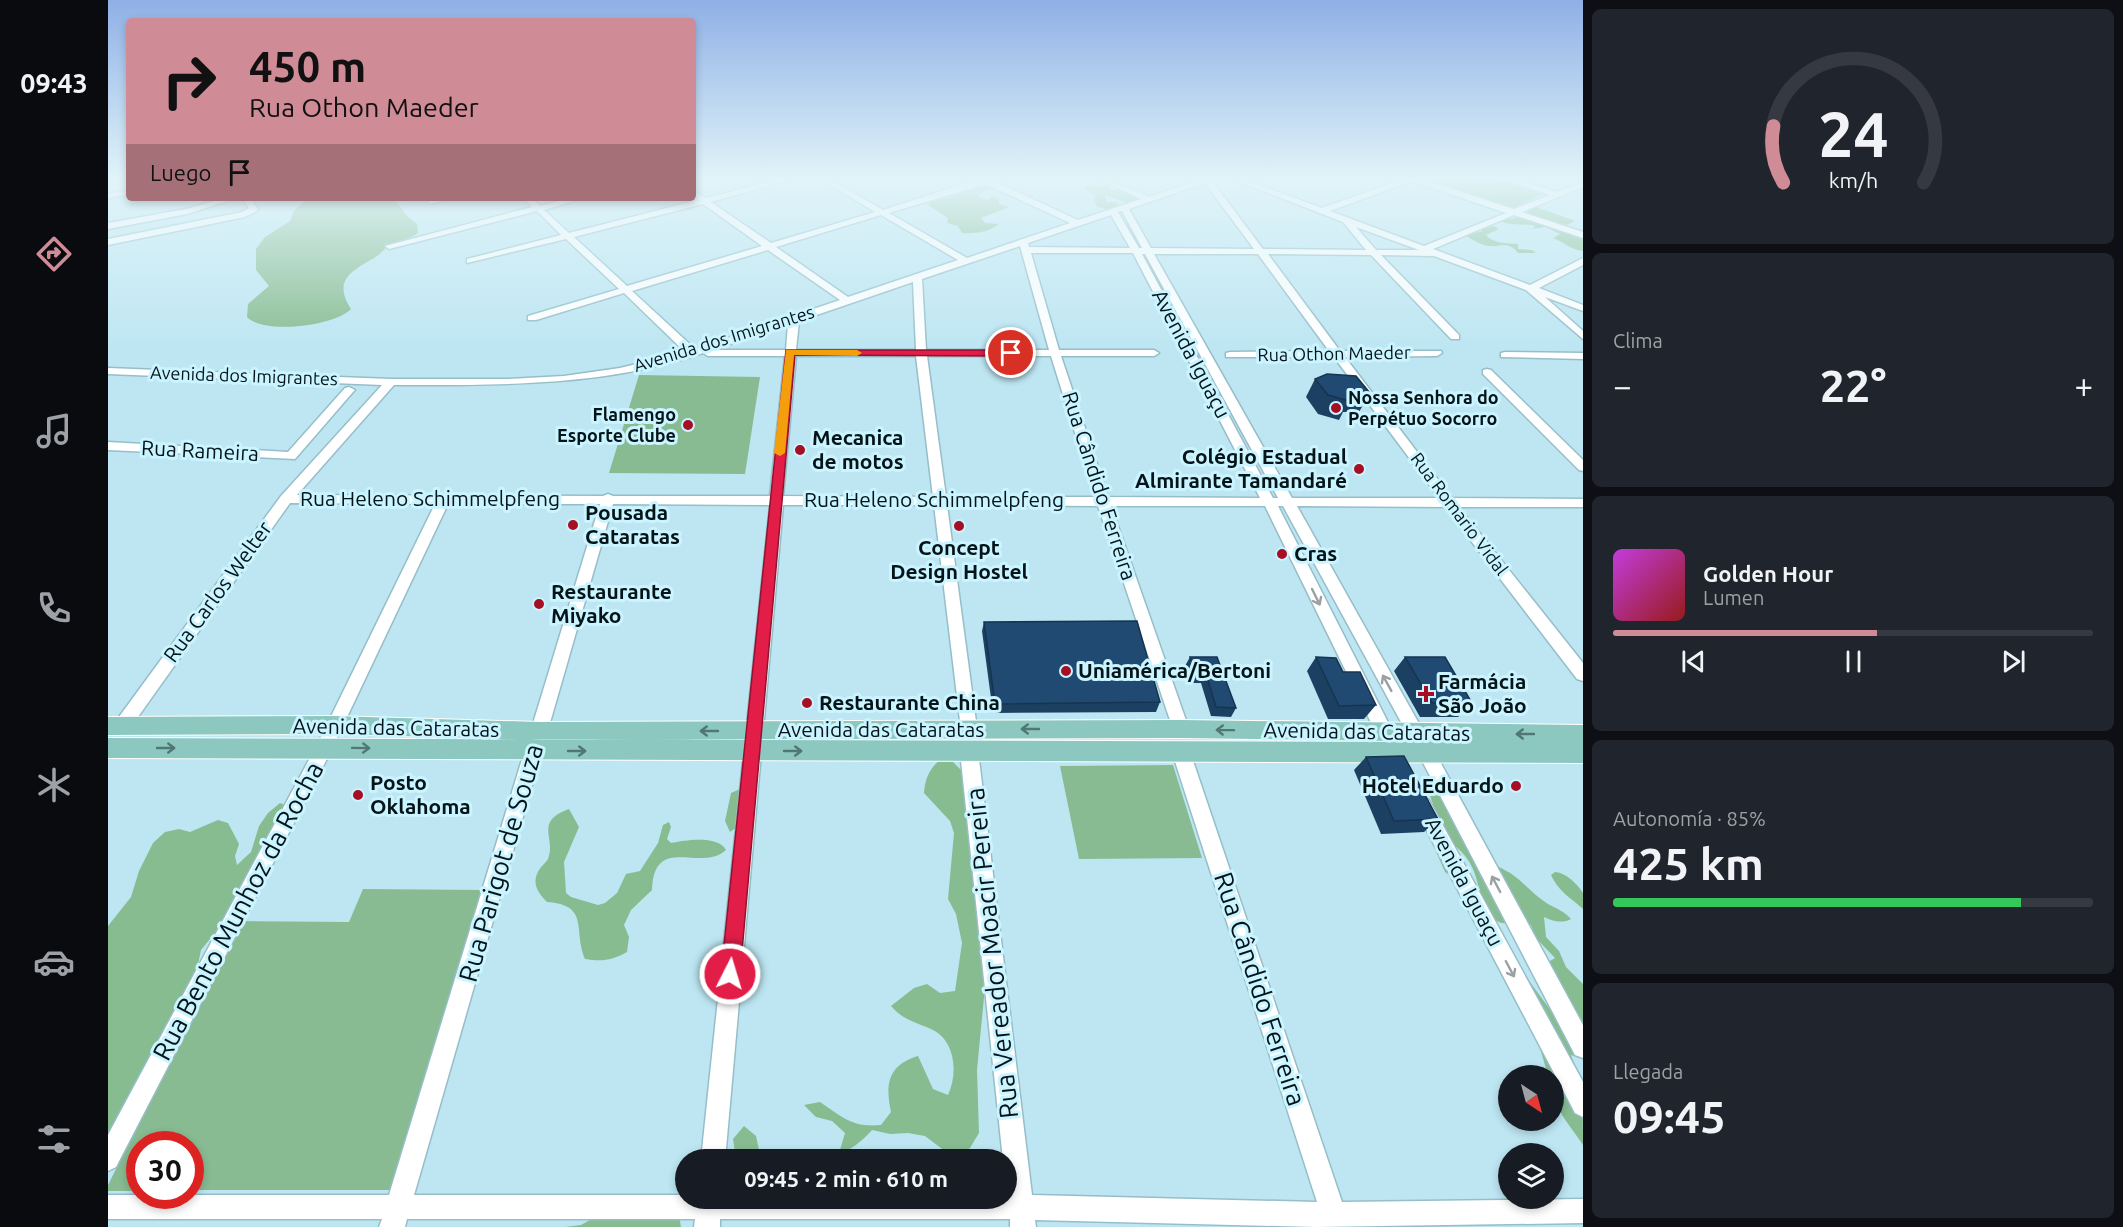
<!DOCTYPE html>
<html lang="es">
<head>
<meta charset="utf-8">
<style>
  body { margin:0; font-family:Ubuntu,sans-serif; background:#20242c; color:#f1f3f6; height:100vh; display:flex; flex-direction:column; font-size:22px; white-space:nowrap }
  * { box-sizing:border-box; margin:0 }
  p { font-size:20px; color:#9ea1a6 }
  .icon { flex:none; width:33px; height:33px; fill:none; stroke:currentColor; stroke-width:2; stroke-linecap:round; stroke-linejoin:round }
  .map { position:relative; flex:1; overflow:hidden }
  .details { display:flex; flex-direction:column; gap:9px; padding:9px; background:#0d0f14; width:540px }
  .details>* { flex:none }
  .top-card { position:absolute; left:18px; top:18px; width:570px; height:183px; border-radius:6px; box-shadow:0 3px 9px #0003; background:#cf8c97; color:#111; overflow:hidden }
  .needle { width:39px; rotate:144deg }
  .controls { position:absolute; left:1390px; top:1065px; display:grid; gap:12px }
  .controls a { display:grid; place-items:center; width:66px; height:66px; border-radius:50%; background:#171b24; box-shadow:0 3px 9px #0003; font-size:30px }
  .speed { position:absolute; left:18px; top:1131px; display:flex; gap:12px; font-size:30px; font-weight:700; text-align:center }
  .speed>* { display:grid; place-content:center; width:78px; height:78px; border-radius:50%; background:#171b24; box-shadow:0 3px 9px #0003; line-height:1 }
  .speed .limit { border:9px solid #d22; background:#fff; color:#111 }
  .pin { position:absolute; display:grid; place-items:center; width:51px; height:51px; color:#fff; margin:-26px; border:3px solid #fff; border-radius:50%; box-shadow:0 2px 6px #0007 }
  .me { position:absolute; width:66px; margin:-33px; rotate:5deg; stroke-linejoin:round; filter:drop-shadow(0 0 4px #0008) }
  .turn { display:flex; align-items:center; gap:21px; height:126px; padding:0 24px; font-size:27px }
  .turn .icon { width:78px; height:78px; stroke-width:2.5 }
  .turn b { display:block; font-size:42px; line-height:51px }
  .then { display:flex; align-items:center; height:57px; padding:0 24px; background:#0003; gap:12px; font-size:22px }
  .big { font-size:45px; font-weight:700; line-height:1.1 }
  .details .widget { flex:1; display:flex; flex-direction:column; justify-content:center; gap:9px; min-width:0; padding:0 21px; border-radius:9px; background:#20242c }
  .details .dial { align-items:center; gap:0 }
  .dial svg { height:156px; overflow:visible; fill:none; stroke:#363941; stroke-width:7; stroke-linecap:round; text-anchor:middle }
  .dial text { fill:#f1f3f6; stroke:none }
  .song { display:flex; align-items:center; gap:18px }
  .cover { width:72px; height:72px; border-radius:9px; background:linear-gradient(135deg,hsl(290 70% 55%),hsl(0 70% 35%)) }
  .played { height:6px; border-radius:3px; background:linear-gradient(90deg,#cf8c97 55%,#363941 55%) }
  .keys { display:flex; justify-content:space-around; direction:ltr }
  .heat { display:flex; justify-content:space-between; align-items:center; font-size:33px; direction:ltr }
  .charge { height:9px; border-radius:4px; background:linear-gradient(90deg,#34c759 85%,#363941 0) }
  .trip { position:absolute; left:567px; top:1149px; width:342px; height:60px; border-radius:30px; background:#171b24; box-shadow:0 3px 9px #0003; font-weight:700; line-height:60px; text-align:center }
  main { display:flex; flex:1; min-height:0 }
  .dock { display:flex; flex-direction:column; width:108px; justify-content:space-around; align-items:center; background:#090b0e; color:#9ea1a6 }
  .dock .icon { width:42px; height:42px }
  .dock .active { color:#cf8c97 }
  .dock b { font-size:27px; color:#f1f3f6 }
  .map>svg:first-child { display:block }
</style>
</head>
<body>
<main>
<nav class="dock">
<b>09:43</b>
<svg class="icon active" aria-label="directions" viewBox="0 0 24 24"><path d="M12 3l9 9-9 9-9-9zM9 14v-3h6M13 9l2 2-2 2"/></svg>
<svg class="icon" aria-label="music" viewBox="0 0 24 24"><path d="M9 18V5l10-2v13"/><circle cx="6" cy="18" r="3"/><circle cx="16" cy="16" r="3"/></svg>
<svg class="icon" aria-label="phone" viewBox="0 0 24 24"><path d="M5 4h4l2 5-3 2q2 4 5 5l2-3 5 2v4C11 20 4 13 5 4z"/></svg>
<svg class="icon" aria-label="climate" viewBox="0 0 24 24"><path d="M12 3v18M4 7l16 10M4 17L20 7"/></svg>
<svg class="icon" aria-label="car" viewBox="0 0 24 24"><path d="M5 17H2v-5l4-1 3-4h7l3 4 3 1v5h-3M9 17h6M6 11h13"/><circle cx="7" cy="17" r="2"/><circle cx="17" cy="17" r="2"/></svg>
<svg class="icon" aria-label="filters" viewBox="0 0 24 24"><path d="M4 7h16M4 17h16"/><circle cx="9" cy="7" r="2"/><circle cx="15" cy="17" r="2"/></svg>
</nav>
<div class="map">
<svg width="1475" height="1227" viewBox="0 0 1475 1227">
  <rect width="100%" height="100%" fill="#bde6f2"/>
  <g fill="#88bb92">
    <polygon points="1315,178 1388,178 1437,193 1401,210 1310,180"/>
    <polygon points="1428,207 1467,221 1454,227 1415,214"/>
    <polygon points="531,375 652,377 637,474 501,473"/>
    <polygon points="1065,765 1094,858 971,859 952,766"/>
    <polygon points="255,889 375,890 283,1190 83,1190 82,1144 32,1144 31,1191 0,1191 0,1185 132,921 241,922"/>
  </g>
  <g fill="#87bc91">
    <path d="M875 184 908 198C898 199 889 187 879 190 875 191 873 194 870 196L875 199 881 200 884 196 891 199V204L901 207 873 218 877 223 891 224C882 232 866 234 854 233L850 226 839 223 840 218 820 205 823 201 845 197 860 189Z"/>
    <polygon points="985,184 993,187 1001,186 1002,190 1013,190 1030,198 1029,201 1020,203 997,195 998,202 1007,202 1011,205 999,209 989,207 986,200 988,197 976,187"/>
    <path d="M285 198 300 217 309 224 310 233C302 239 293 240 284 244 277 247 275 252 269 256 247 270 223 278 243 309 227 326 156 335 139 317L140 304 161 286 148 270V249L157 237 182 221 186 211 199 199Z"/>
    <path d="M1413 217 1475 236V251C1463 250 1456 242 1445 238L1452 234 1437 227 1424 229 1427 227 1425 225 1402 224 1390 221Z"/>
    <path d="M1386 226 1391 229 1378 235C1386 244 1398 243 1410 244V249L1424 250 1428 253H1410C1401 241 1393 247 1380 246 1374 245 1363 239 1358 236L1362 233 1373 232 1376 228Z"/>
    <path d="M839 756 855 772 879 966 869 1070 871 1133 862 1148 846 1158 817 1136 800 1133 782 1134 764 1130C747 1149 729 1159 703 1159 711 1153 723 1155 732 1150L737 1133 724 1121 708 1117 696 1105 712 1102C734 1117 745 1128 773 1125L783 1112C777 1084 780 1065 810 1056L825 1089 840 1095C850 1074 848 1040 823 1029 807 1022 795 1020 783 1006L806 988 819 984 832 993 847 991 854 943 848 914 840 899 846 833 842 821 816 793C817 777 823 764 839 756Z"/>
    <polygon points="632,789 629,827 622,832 617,821 623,793"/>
    <path d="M1323 790 1336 797 1347 794C1368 812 1369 845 1389 865 1393 869 1400 871 1405 875 1417 884 1427 896 1440 904 1449 909 1456 911 1463 919 1454 924 1444 921 1436 917L1438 937 1451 951 1458 967 1475 984V1034L1434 957 1442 961 1447 958 1427 937 1423 925 1416 922 1368 864 1399 917V923C1375 926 1372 882 1364 867 1359 856 1351 849 1342 842L1378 920 1402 947 1413 970 1449 1019 1466 1056 1463 1055C1475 1084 1475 1114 1475 1145 1456 1116 1446 1113 1446 1076L1440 1075 1425 1025 1351 881 1337 872 1314 819 1325 804 1321 793Z"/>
    <polygon points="172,803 177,805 177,809 115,923 93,950 87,979 0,1140 0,926 23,897 31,871 45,843 57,832 71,829 82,832 110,820 120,823 131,844 127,856 129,865 143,852 151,826 160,813"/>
    <path d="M461 809 471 827 456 862 458 893 463 897 490 905 497 903 509 893 518 874 532 871 550 843 555 825 561 822 563 827 559 839 563 843C578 840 610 835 618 850 593 873 546 833 544 890L523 910 516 925 521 937 519 952C505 960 494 962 477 959 465 930 482 905 439 902 430 893 423 883 431 870 433 866 438 863 440 859 449 838 425 822 461 809Z"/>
    <path d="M1447 872C1459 873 1469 884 1475 893 1475 896 1475 905 1475 909 1463 898 1450 891 1443 875Z"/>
    <polygon points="636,1126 648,1136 652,1154 662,1154 678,1159 628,1159 625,1139"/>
    <polygon points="567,1214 572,1221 573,1227 457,1227 473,1225 491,1215"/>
  </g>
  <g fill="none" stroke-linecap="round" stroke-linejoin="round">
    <defs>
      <g id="minor">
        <path d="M676 178H689L603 202 663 243 767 212 711 178H720L775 210 874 178H893L886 181 970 220 1033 199 988 178H998L1041 197 1097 178H1108L1104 181 1155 249 1258 250 1235 222 1121 178H1132L1214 208 1298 178H1310L1406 209 1442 195 1390 178H1402L1449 192 1475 182V187L1414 212 1475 232V238L1406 215 1325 249 1422 285 1475 258V265L1431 288 1475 305V311L1437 297 1475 331V339L1418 290 1326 256 1273 255 1351 335V339H1343L1263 255 1160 254 1232 351H1333L1334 353 1329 356 1237 357 1344 498 1475 499V507H1351L1475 663V681L1469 679 1337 507 1189 506 1323 745 1475 1025V1058L1467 1055 1311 755 1175 506H1170L1289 740 1286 745 1280 747 1274 745 1157 506H1003L1081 729 1079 734 1073 736 1067 734 1065 729 990 506 839 505 869 729 867 734 861 736 855 734 853 729 826 505H675L617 1160H593L662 505 505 504 306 1195H578V1198H898V1160H895L852 751 855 746 861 744 867 746 870 751 924 1195 1209 1202 1064 752 1067 747 1073 745 1079 747 1082 752 1234 1202 1475 1199V1223L1208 1227 927 1220 928 1227H902V1219H612V1227H586L587 1219H299L297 1227H271L274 1219H0V1195H281L492 504H340L222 753 8 1167 0 1171V1135L210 743 327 504 182 503 20 731 14 733 8 731 6 726 8 721 173 496 274 385 0 374V368L283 379H399L456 376 512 368 577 352 516 293 428 320H420V316L511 289 458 239 359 263V259L453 235 429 211 281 249 277 246 424 207 415 198H424L432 206 462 198H476L436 210 461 233 590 200 585 197V191L598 198ZM1304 181 1398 213 1316 246 1222 211ZM1097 183 1146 249 1043 248 1021 209ZM878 184 962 223 859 258 781 213ZM595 204 654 246 519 286 466 237ZM1014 211 1034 248H1031L1010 212ZM773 215 850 260 740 297 668 247ZM1003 215 1022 248 921 247 920 243ZM1248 227 1311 250H1268ZM912 246 941 350H818L814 279ZM660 250 732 300 587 349 524 291ZM923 253H1025L1152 498 1000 497 953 356H1046L1051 353 1046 350H951ZM1034 254H1037L1170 498H1165ZM1046 254H1150L1221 351 1122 352 1118 353V357H1226L1331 498H1184ZM805 282 808 350H688L691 321ZM680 324 678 350H605ZM595 353 600 356H677L662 496H505L500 494 495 496 189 495 286 385C390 385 495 387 595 353ZM688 356H808L825 497 675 496ZM819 356H943L987 497H838Z"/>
        <polygon points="21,190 21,194 0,198 0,194"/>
        <polygon points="116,198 129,198 79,214 0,229 0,223 78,209"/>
        <polygon points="134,198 142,198 150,209 149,211 137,217 0,245 0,239 134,212 141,208"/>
        <polygon points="330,198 345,198 323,204 319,202"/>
        <polygon points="1397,352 1475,353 1475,359 1393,357 1393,353"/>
        <polygon points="1379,369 1383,370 1475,460 1475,471 1471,470 1375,374 1375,370"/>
        <polygon points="241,387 247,390 245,392 187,459 0,450 0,442 180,452 237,388"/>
        <polygon points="1315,798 1321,800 1475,1082 1475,1117 1467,1113 1309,812 1306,806 1309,800"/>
      </g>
      <polygon id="major" points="226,716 432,722 1073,720 1475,725 1475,743 1425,743 1475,743 1475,763 0,758 0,738 1357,742 1073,738 432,740 226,734 0,735 0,717"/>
    </defs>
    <use href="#minor" stroke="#96bec9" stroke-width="3"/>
    <use href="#major" stroke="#fff" stroke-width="2"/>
    <use href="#minor" fill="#fff" fill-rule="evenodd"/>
    <use href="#major" fill="#8dc8c0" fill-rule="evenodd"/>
  </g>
  <g fill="#1c4062">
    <polygon points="1207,379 1262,393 1251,412 1235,412 1231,420 1210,414 1198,397"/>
    <polygon points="876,622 1052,702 1048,712 885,713 874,631"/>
    <polygon points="1082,657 1128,708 1123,717 1103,716 1093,683 1083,683 1077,666"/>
    <polygon points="1208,657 1235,672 1268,705 1256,719 1220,719 1199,671"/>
    <polygon points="1297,657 1364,703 1350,717 1312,717 1286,671"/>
    <polygon points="1258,757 1330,819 1316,832 1273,834 1246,770"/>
  </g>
  <g fill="#204a72" stroke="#163450" stroke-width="1.5">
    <polygon points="1219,374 1248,376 1262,393 1244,393 1241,401 1220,395 1207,379"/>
    <polygon points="1029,621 1052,702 887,704 876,622"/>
    <polygon points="1082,657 1109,657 1128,708 1108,707 1098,674 1088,674"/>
    <polygon points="1208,657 1228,658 1235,672 1252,672 1268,705 1231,706"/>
    <polygon points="1297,657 1337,657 1364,703 1324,703"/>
    <polygon points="1296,756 1330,819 1286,821 1258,757"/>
  </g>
  <defs><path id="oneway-shaft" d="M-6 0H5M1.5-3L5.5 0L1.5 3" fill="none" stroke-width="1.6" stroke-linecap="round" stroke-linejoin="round" transform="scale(1.5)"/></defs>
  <g stroke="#9ba1a3">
    <use href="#oneway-shaft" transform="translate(1208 597) rotate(64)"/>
    <use href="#oneway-shaft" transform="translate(1279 683) rotate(-119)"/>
    <use href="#oneway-shaft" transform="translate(1388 884) rotate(-118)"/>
    <use href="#oneway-shaft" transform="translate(1402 969) rotate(62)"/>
  </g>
  <g stroke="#507774">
    <use href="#oneway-shaft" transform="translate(922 729) rotate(-180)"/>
    <use href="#oneway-shaft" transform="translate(1117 730) rotate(-179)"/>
    <use href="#oneway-shaft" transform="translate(601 731) rotate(-180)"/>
    <use href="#oneway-shaft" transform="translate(1417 734) rotate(-180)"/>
    <use href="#oneway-shaft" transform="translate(58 748)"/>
    <use href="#oneway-shaft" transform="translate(253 748) rotate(1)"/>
    <use href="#oneway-shaft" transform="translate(469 751)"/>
    <use href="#oneway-shaft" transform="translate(685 751)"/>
  </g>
  <linearGradient id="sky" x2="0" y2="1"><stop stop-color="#8fb0e6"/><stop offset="0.51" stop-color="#e1f4f9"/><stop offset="1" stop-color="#e1f4f9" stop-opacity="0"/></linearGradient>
  <rect width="1475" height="350" fill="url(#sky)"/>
  <polygon fill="#e11d48" stroke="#92132f" stroke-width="1.5" points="678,350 903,350 907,353 903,356 687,355 632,974 629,981 622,984 616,981 613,974"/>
  <polygon fill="#f59e0b" points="678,350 749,350 754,353 749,356 686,355 677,453 672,456 666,453"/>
  <g fill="#a60e23" stroke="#caf4ff" stroke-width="2">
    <circle cx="1228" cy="408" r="6"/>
    <circle cx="580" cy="425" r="6"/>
    <circle cx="692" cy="450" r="6"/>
    <circle cx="1251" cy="469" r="6"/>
    <circle cx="465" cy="525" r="6"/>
    <circle cx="851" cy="526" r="6"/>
    <circle cx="1174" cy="554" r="6"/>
    <circle cx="431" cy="604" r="6"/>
    <circle cx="958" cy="671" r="6"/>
    <path d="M1315 685h6v6h6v6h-6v6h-6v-6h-6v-6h6z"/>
    <circle cx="699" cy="703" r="6"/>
    <circle cx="1408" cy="786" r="6"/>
    <circle cx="250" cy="795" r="6"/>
  </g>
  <g text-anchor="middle" stroke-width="6" stroke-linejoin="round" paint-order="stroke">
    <g font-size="18" fill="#051418" stroke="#caf4ff">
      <text transform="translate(616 339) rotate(-17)" y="6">Avenida dos Imigrantes</text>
      <text transform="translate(1226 354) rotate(-1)" y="6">Rua Othon Maeder</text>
      <text transform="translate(136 376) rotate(2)" y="6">Avenida dos Imigrantes</text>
      <text transform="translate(1351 514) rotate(53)" y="6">Rua Romario Vidal</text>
    </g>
    <g font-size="18" font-weight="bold" fill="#051418" stroke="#caf4ff" text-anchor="start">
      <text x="1240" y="404">Nossa Senhora do<tspan x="1240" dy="21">Perpétuo Socorro</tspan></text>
      <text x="568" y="421" text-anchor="end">Flamengo<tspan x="568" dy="21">Esporte Clube</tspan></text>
    </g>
    <g font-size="21" fill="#051418" stroke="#caf4ff">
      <text transform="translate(1083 354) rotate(62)" y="7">Avenida Iguaçu</text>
      <text transform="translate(92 451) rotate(3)" y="7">Rua Rameira</text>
      <text transform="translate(991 486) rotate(72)" y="7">Rua Cândido Ferreira</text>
      <text x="322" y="506">Rua Heleno Schimmelpfeng</text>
      <text x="826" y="507">Rua Heleno Schimmelpfeng</text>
      <text transform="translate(110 592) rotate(-54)" y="7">Rua Carlos Welter</text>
      <text transform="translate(288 728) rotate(1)" y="7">Avenida das Cataratas</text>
      <text x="773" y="737">Avenida das Cataratas</text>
      <text transform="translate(1259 732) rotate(1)" y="7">Avenida das Cataratas</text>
      <text transform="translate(1356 882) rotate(62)" y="7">Avenida Iguaçu</text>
    </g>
    <g font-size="21" font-weight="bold" fill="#051418" stroke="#caf4ff" text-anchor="start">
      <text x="704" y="445">Mecanica<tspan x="704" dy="24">de motos</tspan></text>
      <text x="1239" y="464" text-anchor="end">Colégio Estadual<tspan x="1239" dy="24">Almirante Tamandaré</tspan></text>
      <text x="477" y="520">Pousada<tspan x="477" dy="24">Cataratas</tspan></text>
      <text x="851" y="555" text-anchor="middle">Concept<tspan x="851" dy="24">Design Hostel</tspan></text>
      <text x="1186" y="561">Cras</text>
      <text x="443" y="599">Restaurante<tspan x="443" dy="24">Miyako</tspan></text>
      <text x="970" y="678">Uniamérica/Bertoni</text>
      <text x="1330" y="689">Farmácia<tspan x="1330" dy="24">São João</tspan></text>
      <text x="711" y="710">Restaurante China</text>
      <text x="262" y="790">Posto<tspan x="262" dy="24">Oklahoma</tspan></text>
      <text x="1396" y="793" text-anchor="end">Hotel Eduardo</text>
    </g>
    <g font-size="26" fill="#051418" stroke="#caf4ff">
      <text transform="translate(393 863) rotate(-74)" y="9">Rua Parigot de Souza</text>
      <text transform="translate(130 911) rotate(-62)" y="9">Rua Bento Munhoz da Rocha</text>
      <text transform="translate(884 953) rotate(-96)" y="9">Rua Vereador Moacir Pereira</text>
      <text transform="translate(1152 989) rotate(72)" y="9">Rua Cândido Ferreira</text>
    </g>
  </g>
</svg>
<div class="controls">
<a><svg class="needle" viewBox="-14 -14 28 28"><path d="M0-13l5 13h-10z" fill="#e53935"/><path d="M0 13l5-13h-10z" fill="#9ea1a6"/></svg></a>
<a><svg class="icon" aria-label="layers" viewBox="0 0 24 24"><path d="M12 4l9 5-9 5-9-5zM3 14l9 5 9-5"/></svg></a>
</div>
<div class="speed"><div class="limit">30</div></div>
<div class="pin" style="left:903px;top:353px;background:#d93025"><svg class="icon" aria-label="arrive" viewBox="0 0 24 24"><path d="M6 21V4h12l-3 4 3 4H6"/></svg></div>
<svg class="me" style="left:622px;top:974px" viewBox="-20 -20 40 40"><circle r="17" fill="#e11d48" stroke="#fff" stroke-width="3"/><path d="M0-11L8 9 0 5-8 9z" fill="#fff"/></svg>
<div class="trip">09:45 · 2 min · 610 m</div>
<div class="top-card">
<div class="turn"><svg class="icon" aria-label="right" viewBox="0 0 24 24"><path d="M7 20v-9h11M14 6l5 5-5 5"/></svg><div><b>450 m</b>Rua Othon Maeder</div></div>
<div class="then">Luego<svg class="icon" aria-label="arrive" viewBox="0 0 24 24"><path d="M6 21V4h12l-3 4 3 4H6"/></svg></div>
</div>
</div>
<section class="details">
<div class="widget dial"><svg viewBox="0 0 100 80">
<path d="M14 69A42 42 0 1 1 86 69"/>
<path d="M14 69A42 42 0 0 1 9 40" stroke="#cf8c97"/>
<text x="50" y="56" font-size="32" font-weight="700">24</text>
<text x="50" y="72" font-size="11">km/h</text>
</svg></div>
<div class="widget"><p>Clima</p>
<div class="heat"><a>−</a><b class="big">22°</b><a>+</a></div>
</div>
<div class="widget">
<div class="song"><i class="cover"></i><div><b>Golden Hour</b><p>Lumen</p></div></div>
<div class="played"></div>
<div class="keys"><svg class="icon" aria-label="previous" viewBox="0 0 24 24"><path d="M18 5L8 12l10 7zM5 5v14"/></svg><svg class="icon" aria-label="pause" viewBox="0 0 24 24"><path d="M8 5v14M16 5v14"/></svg><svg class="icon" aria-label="next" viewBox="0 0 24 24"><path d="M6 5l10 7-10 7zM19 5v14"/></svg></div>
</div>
<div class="widget"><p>Autonomía · 85%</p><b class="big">425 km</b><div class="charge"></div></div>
<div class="widget"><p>Llegada</p><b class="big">09:45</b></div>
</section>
</main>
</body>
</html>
